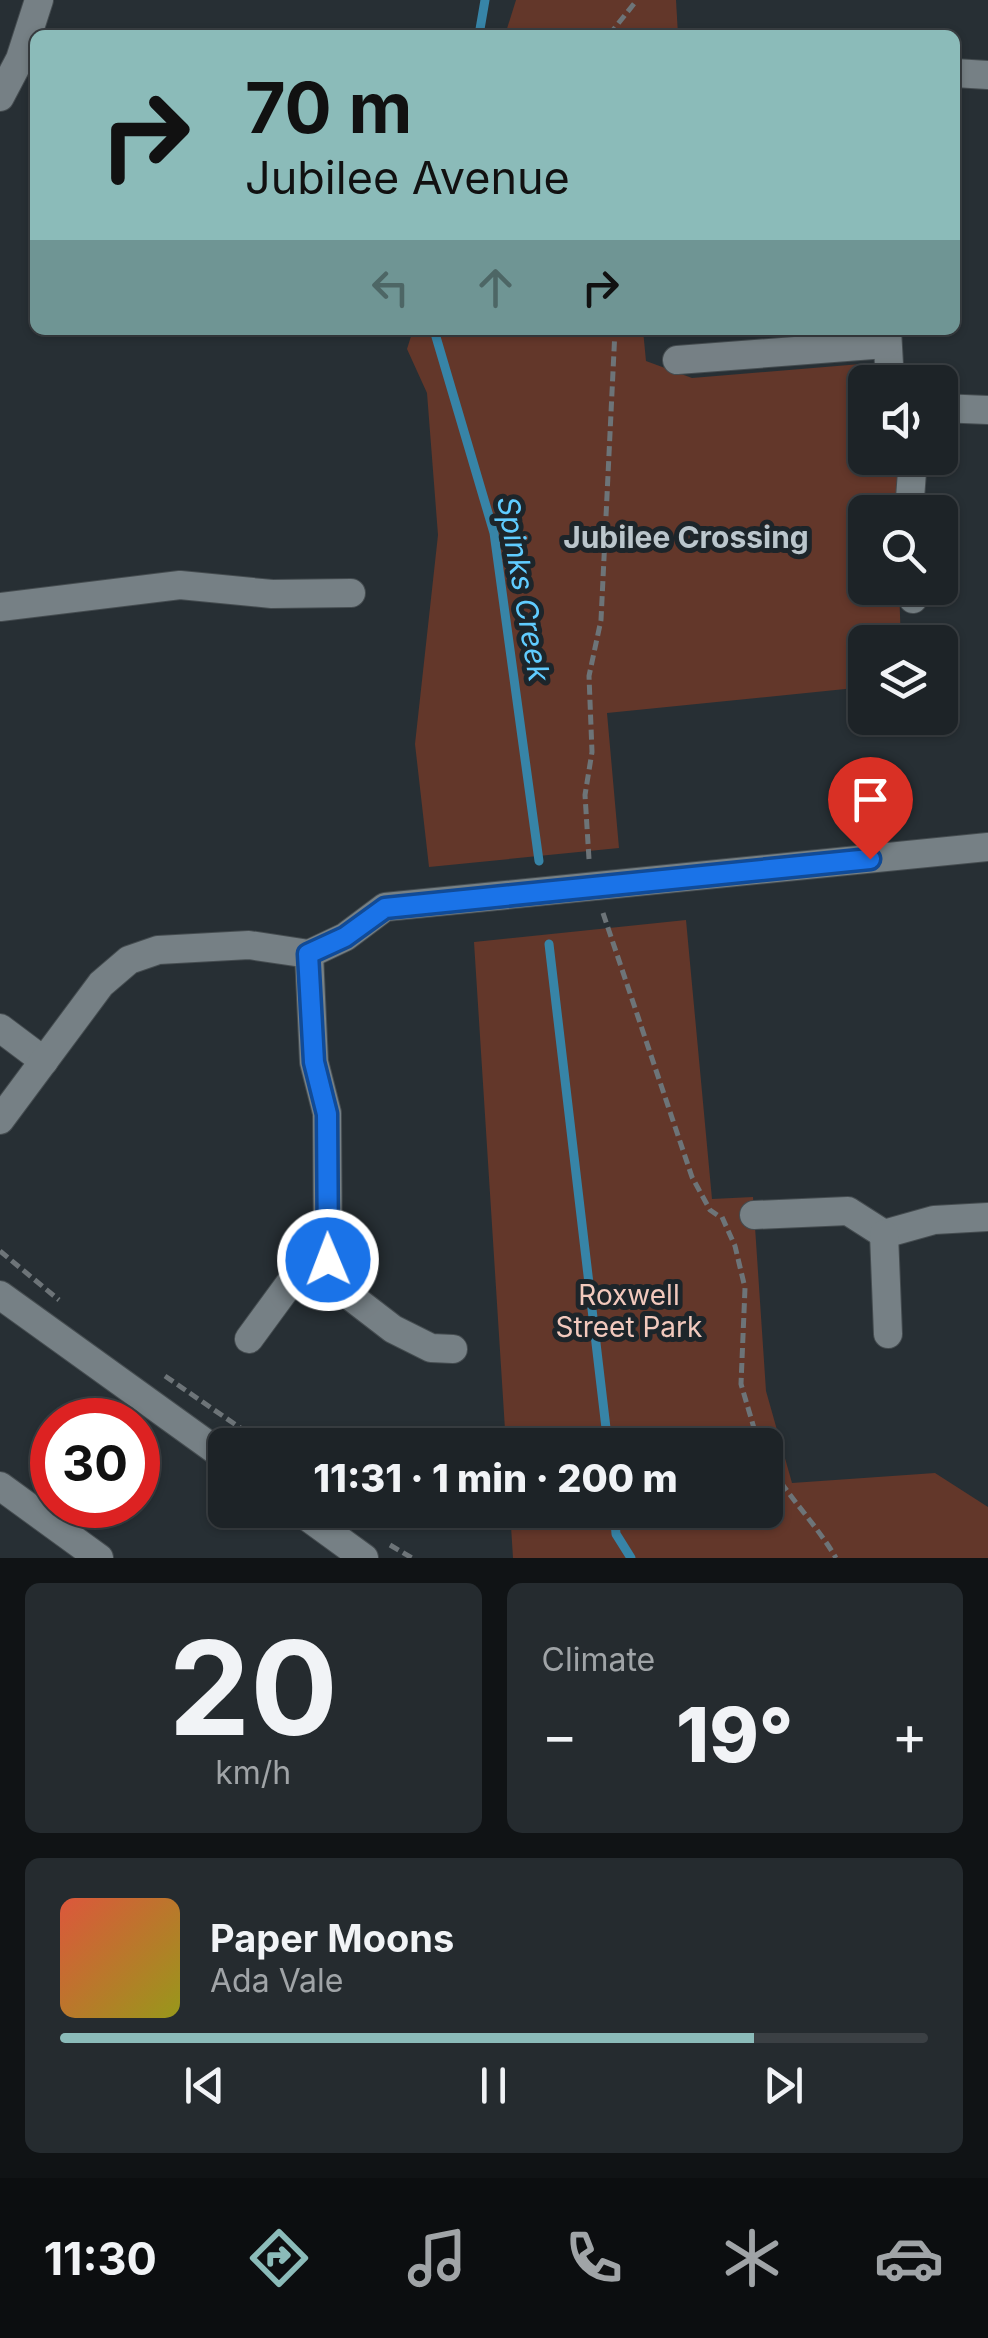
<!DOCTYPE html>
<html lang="en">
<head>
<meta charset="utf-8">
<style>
  body { margin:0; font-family:Inter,sans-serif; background:#252b2f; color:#f1f3f6; height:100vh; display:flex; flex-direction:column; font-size:38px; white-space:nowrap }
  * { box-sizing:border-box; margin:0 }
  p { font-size:32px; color:#a0a4a7 }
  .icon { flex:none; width:55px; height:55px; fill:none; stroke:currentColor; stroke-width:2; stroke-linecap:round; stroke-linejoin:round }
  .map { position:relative; height:1558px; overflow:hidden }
  .details { display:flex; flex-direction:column; gap:25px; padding:25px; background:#101315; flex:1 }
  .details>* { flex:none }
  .banner { position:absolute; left:30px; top:30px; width:930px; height:305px; border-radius:15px; box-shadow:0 2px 8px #0004,0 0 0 2px #3b4044; background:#8bbbb9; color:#111; overflow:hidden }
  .controls { position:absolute; left:848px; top:365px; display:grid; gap:20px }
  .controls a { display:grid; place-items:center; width:110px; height:110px; border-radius:15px; background:#1d2327; box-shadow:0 2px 8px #0004,0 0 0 2px #3b4044; font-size:50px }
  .speed { position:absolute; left:30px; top:1398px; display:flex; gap:20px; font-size:50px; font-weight:700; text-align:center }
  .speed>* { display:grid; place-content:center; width:130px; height:130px; border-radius:50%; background:#1d2327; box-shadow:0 2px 8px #0004,0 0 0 2px #3b4044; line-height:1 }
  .speed .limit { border:15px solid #d22; background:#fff; color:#111 }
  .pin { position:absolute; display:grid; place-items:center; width:85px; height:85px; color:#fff; margin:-102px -42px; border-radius:50% 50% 50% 0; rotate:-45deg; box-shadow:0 0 10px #0007 }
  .pin .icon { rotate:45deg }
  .me { position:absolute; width:110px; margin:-55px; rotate:359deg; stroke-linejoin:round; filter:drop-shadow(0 0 8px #0008) }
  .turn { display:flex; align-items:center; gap:35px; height:210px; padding:0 50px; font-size:45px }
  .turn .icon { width:130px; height:130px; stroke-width:2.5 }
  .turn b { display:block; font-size:70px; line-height:85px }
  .lanes { display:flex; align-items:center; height:95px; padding:0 50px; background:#0003; justify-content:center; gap:50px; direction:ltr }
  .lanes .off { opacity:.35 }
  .big { font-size:75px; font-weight:800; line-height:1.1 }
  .details .widget { flex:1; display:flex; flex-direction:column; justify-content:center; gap:15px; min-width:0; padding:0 35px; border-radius:15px; background:#252b2f }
  .details .dial { align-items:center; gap:0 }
  .dial b { font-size:130px; line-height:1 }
  .song { display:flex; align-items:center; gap:30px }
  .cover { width:120px; height:120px; border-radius:15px; background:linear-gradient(135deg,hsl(10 70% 55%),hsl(60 70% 35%)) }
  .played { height:10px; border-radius:5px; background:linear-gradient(90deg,#8bbbb9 80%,#3b4044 80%) }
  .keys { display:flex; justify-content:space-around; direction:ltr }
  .heat { display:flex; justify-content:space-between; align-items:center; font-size:55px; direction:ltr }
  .details .tiles { flex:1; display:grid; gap:25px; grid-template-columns:1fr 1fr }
  .widget:last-child { grid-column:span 2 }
  .trip { position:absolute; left:208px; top:1428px; width:575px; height:100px; border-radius:15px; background:#1d2327; box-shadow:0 2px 8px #0004,0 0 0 2px #3b4044; font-weight:800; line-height:100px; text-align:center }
  .dock { display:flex; height:160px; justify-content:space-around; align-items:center; background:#0c0e10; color:#a0a4a7 }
  .dock .icon { width:70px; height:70px }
  .dock .active { color:#8bbbb9 }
  .dock b { font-size:45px; color:#f1f3f6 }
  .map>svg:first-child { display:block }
</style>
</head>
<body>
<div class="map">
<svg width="988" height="1558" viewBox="0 0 988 1558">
  <rect width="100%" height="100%" fill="#272f34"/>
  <g fill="#63372a">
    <polygon points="516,0 676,0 678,35 505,35"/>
    <polygon points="413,330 643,330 646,361 692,378 861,364 871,371 876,382 865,382 865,458 901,458 899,512 865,512 865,588 899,588 901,642 865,642 865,687 607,713 619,848 429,867 415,744 438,535 427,393 407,349"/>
    <polygon points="686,920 712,1199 753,1197 766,1391 792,1483 935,1473 988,1507 988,1558 513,1558 510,1510 765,1510 765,1445 506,1445 474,942"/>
  </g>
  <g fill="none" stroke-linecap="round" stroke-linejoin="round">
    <g stroke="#3784a7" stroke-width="9">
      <polyline points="479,35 485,0"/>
      <polyline points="434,330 494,533 539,861"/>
      <polyline points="549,944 608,1445"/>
      <polyline points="614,1510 616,1534 631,1558"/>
    </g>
    <defs>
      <g id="minor">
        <polyline points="955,73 988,75"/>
        <polyline points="0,97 20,59 39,0"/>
        <polyline points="887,330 890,382"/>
        <polyline points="677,360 886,344"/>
        <polyline points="940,408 988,410"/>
        <polyline points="909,512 913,458"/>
        <polyline points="912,588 913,599"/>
        <polyline points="0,607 180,585 272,594 351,593"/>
        <polyline points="309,954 314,1062 327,1113 328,1260 354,1299 393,1329 431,1348 453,1349"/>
        <polyline points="0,1028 44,1061"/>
        <polyline points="754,1215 848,1211 884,1234 934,1220 988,1217"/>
        <polyline points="884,1234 888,1334"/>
        <polyline points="249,1339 290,1283 328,1260"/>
        <polyline points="0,1486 99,1558"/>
      </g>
      <g id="tertiary">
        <polyline points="0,1120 101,984 129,960 158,950 249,945 309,954 345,937 385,907 988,847"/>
        <polyline points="0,1295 225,1457"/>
        <polyline points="298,1510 364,1558"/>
      </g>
    </defs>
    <use href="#minor" stroke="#454c50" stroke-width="30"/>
    <use href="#tertiary" stroke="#454c50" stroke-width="30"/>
    <g stroke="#6d7478" stroke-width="5" stroke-dasharray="10 5" stroke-linecap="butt">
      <polyline points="609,35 637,0"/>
      <polyline points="589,859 585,795 592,752 589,676 601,620 615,330"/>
      <polyline points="603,913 692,1177 710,1210 720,1217"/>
      <polyline points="722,1217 735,1246 745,1288 741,1384 759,1445"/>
      <polyline points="0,1251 59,1300"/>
      <polyline points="165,1376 265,1445"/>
      <path d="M765 1457C785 1494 815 1522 836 1558"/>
      <polyline points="390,1545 412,1558"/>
    </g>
    <use href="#minor" stroke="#768085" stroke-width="28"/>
    <use href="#tertiary" stroke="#768085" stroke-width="28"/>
  </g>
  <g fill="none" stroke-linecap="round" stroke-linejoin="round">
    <defs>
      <polyline id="route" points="328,1260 327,1114 314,1062 308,954 345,937 385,908 870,859"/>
    </defs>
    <use href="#route" stroke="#114b97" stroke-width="25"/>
    <use href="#route" stroke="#1a73e8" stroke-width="18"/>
  </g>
  <g text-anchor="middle" stroke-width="10" stroke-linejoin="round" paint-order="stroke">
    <g font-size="28" fill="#f2c9bd" stroke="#1d252a">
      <text x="629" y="1305">Roxwell<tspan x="629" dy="32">Street Park</tspan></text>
    </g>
    <g font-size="30" font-weight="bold" fill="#bbc6cc" stroke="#1d252a">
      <text x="686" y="548">Jubilee Crossing</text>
    </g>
    <g font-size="30" font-style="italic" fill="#60ccff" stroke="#1d252a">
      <text transform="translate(523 589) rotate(80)" y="10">Spinks Creek</text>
    </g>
  </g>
</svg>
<div class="controls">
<a><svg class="icon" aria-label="sound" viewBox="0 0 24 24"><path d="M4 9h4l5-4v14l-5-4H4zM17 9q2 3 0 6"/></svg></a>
<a><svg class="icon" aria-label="search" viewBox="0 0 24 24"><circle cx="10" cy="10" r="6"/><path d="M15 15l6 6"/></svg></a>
<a><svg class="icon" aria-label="layers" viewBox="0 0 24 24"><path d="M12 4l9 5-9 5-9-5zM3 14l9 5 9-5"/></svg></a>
</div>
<div class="speed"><div class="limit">30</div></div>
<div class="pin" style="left:870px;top:859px;background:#d93025"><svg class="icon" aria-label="arrive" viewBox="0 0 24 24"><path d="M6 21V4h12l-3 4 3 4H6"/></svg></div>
<svg class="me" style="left:328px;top:1260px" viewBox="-20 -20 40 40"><circle r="17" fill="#1a73e8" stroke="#fff" stroke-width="3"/><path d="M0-11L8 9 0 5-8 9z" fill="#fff"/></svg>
<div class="trip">11:31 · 1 min · 200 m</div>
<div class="banner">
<div class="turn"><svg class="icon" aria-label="right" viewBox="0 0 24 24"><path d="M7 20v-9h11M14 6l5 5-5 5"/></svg><div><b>70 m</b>Jubilee Avenue</div></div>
<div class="lanes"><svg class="icon off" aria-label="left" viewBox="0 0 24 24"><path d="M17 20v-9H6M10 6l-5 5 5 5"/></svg><svg class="icon off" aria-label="ahead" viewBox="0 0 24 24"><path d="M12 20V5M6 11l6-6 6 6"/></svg><svg class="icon" aria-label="right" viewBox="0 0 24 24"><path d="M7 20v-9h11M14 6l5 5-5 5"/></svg></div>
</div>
</div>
<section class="details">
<div class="tiles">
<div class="widget dial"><b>20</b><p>km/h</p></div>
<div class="widget"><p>Climate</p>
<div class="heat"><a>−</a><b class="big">19°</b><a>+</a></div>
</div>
<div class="widget">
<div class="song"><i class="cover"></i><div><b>Paper Moons</b><p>Ada Vale</p></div></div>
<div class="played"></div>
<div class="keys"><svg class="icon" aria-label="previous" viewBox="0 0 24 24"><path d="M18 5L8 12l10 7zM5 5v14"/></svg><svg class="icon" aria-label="pause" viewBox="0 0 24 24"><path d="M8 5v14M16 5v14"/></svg><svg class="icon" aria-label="next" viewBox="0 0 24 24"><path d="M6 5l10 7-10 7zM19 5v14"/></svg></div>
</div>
</div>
</section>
<nav class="dock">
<b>11:30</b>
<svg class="icon active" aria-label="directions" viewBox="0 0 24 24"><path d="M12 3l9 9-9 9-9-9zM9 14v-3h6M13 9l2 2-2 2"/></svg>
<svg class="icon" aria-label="music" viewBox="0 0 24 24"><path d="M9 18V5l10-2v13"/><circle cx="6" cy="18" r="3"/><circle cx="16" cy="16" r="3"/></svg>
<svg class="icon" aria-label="phone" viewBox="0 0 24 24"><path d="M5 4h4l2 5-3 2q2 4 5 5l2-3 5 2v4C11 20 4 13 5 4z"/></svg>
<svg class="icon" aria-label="climate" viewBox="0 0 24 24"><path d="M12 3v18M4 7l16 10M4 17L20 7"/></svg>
<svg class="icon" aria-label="car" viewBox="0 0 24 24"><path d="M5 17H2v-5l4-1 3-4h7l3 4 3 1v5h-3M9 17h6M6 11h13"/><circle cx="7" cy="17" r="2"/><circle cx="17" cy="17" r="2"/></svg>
</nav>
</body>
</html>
